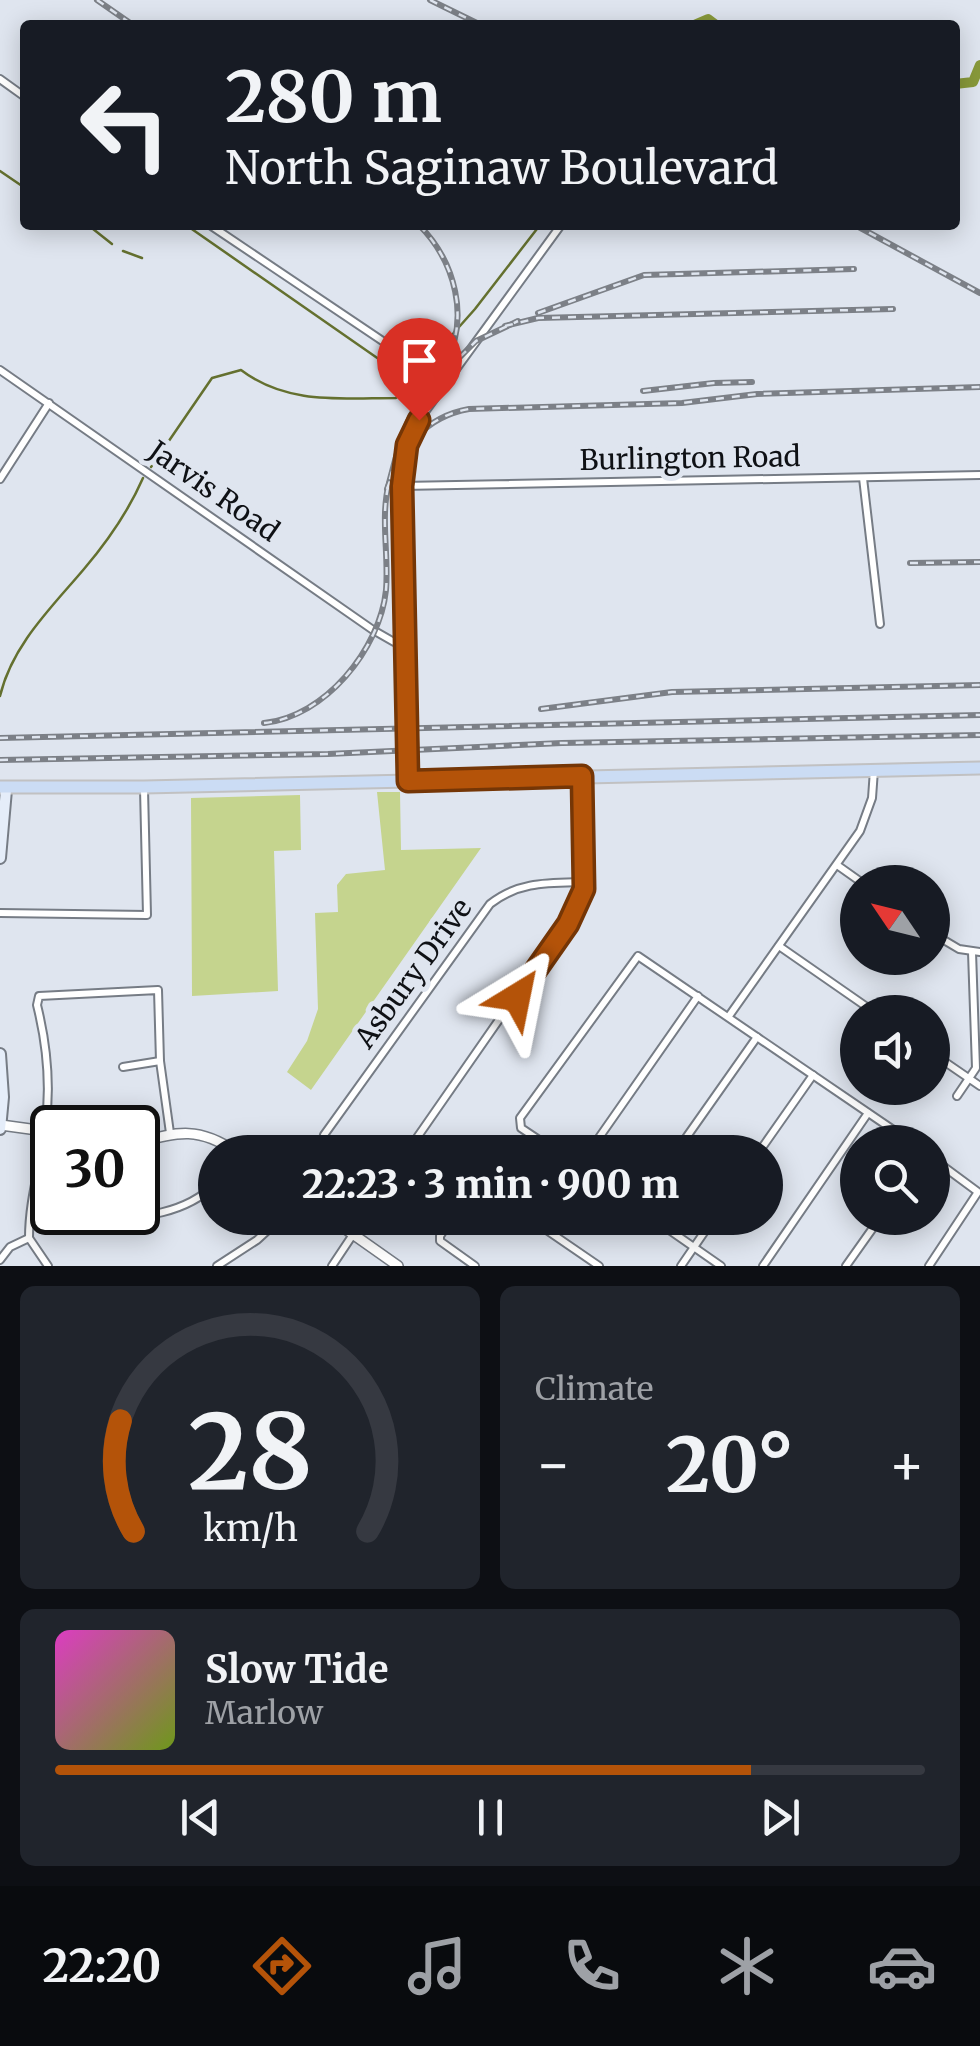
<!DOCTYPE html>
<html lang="en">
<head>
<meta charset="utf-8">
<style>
  body { margin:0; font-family:Merriweather,serif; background:#20242c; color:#f1f3f6; height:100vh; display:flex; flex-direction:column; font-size:38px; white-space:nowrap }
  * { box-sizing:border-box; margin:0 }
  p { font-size:32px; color:#9ea1a6 }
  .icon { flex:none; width:55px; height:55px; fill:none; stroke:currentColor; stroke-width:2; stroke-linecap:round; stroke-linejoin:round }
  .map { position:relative; height:1266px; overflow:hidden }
  .details { display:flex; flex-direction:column; gap:20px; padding:20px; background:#0d0f14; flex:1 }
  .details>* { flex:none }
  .banner { position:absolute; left:20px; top:20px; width:940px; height:210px; border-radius:10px; box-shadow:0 5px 25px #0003; background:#171b24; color:#f1f3f6; overflow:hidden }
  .needle { width:65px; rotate:305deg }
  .fabs { position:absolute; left:840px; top:865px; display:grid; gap:20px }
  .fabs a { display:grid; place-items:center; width:110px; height:110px; border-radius:50%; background:#171b24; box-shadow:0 5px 25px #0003; font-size:50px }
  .speed { position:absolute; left:30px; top:1105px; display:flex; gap:20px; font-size:50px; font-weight:700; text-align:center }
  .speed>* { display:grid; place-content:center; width:130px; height:130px; border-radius:50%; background:#171b24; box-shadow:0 5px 25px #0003; line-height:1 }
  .speed .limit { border:5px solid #111; border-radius:15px; background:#fff; color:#111 }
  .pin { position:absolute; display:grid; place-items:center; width:85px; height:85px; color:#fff; margin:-102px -42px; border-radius:50% 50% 50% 0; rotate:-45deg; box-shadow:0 0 10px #0007 }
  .pin .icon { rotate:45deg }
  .me { position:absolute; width:110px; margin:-55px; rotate:35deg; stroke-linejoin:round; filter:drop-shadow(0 0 8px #0008) }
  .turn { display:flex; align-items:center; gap:35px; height:210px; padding:0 40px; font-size:45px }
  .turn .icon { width:130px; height:130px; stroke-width:2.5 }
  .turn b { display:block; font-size:70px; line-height:85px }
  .big { font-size:75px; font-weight:800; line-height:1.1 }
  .details .card { flex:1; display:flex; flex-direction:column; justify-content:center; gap:15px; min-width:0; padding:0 35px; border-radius:15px; background:#20242c }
  .details .dial { align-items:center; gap:0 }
  .dial svg { height:260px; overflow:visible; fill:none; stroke:#363941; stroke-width:7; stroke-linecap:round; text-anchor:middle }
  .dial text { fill:#f1f3f6; stroke:none }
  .song { display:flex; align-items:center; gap:30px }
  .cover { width:120px; height:120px; border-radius:15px; background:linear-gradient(135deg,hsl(310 70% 55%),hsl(80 70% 35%)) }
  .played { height:10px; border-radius:5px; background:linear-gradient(90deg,#b45309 80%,#363941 80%) }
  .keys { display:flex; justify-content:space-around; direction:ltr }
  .heat { display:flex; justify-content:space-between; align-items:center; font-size:55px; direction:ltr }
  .details .tiles { flex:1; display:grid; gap:20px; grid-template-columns:1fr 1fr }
  .card:last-child { grid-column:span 2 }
  .trip { position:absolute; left:198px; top:1135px; width:585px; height:100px; border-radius:50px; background:#171b24; box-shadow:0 5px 25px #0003; font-weight:800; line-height:100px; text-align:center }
  .menu { display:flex; height:160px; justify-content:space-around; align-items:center; background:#090b0e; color:#9ea1a6 }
  .menu .icon { width:70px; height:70px }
  .menu .current { color:#b45309 }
  .menu b { font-size:45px; color:#f1f3f6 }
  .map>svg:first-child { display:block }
</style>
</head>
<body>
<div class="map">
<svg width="980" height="1266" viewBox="0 0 980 1266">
  <rect width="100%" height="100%" fill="#dfe5ef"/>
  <g fill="#c5d48e">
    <polygon points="377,792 400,792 401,850 481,848 311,1090 287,1072 307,1041 318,1009 315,913 338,912 337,885 346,874 385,870"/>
    <polygon points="300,795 301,850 274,851 278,991 192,996 191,798"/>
  </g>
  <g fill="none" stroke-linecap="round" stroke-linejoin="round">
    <g stroke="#64702f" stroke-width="2.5">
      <polyline points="0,171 25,188"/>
      <polyline points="88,225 112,244"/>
      <polyline points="186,225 406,378"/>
      <polyline points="170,227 172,225"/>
      <polyline points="123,251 142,258"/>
      <path d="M151 467 212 378 241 370C287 405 341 398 396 398L475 309 540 225"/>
      <path d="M0 696C12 645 52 607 84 569 107 542 129 510 143 478"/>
    </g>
    <g stroke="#88993a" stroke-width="10">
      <polyline points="694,25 708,19 716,25"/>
      <polyline points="955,84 973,82 980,65"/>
    </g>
    <defs>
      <g id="minor">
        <polyline points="0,79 25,97"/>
        <polyline points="210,225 445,383"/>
        <polyline points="0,370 373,630 394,642 405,642"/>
        <polyline points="863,478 880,624"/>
        <polyline points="0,479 49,403"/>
        <polyline points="402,486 980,475"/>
        <polyline points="408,780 402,486 407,445 419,420 561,225"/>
        <polyline points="837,865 861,882"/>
        <polyline points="0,913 147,915 144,789"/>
        <polyline points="932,933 959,949 980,952"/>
        <polyline points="779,946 874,1012"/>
        <polyline points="729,1016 860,831 872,798 874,770"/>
        <polyline points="932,1053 980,1086"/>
        <polyline points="123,1067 160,1061"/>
        <polyline points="957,1096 976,1068 972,952"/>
        <path d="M319 1152 324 1135 490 904C519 881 549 883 585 882"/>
        <polyline points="407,1152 576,909 585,882 582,777"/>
        <polyline points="557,1152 521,1128 520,1118 638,956 911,1142"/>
        <polyline points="589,1152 698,996"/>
        <polyline points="676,1152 757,1037"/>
        <polyline points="759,1152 813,1075"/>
        <path d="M102 1215C139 1221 188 1212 215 1184"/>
        <polyline points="452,1218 440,1236 440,1241 475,1266"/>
        <polyline points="529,1218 599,1266"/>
        <polyline points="652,1218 721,1266"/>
        <path d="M29 1238C29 1200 40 1167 45 1130 51 1088 47 1045 37 1005L39 996 158 990 160 1061 170 1133"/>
        <polyline points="29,1238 48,1266"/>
        <polyline points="0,1260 10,1247 29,1238"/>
        <polyline points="217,1266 257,1240 281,1218"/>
        <polyline points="332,1266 364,1218"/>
        <polyline points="681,1266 714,1218"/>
        <polyline points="763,1266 868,1113"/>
        <polyline points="846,1266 880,1218"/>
        <polyline points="929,1266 978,1192 932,1158"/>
      </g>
      <g id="tertiary">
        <polyline points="1,1125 52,1132"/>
        <path d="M138 1143C178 1131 200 1127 236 1152"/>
        <polyline points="330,1218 398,1266"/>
      </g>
      <g id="secondary">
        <polyline points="0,858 6,790"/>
        <polyline points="0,1054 3,1097 0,1129"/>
      </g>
      <polyline id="primary" points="0,787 144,787 980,768"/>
    </defs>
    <use href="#minor" stroke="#767c85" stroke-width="10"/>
    <use href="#tertiary" stroke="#767c85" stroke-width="12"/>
    <use href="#secondary" stroke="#767c85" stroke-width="14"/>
    <use href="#primary" stroke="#c1c1c2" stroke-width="15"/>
    <use href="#minor" stroke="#fff" stroke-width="6"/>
    <use href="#tertiary" stroke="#fff" stroke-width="9"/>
    <use href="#secondary" stroke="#e5edf9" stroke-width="10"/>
    <use href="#primary" stroke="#cbdcf4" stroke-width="11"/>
    <defs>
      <g id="rail">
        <polyline points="97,0 133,25"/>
        <polyline points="430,0 481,25"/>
        <polyline points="855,225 980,293"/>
        <polyline points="538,313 644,275 854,269"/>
        <polyline points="505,326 538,318 893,309"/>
        <polyline points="449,368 476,341 518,321"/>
        <polyline points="643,391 714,383 752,382"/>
        <path d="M387 489C402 448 424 417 469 409L682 403 757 394 980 387"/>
        <polyline points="910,563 980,562"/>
        <polyline points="541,709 672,692 980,685"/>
        <path d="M264 723C325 717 380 649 386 590 389 555 380 517 389 483 395 460 400 438 410 417 419 398 434 384 444 366 471 319 455 261 419 225"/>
        <polyline points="0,738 980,715"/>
        <polyline points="0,760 328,754 562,743 980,735"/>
      </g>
    </defs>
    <use href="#rail" stroke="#7c8087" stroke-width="6"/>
    <use href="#rail" stroke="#dfe5ef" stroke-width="2.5" stroke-dasharray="8" stroke-linecap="butt"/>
  </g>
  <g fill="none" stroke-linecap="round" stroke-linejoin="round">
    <defs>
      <polyline id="route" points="419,420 407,445 402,486 408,781 582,776 584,889 568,924 517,997"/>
    </defs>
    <use href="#route" stroke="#753606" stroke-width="25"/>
    <use href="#route" stroke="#b45309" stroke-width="18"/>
  </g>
  <g text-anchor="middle" stroke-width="10" stroke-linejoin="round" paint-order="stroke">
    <g font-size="28" fill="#0f1115" stroke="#dfe5ef">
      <text transform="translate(690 458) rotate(-1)" y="10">Burlington Road</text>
      <text transform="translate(214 491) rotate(35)" y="10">Jarvis Road</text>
      <text transform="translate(413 973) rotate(-54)" y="10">Asbury Drive</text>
    </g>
  </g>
</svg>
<div class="fabs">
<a><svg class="needle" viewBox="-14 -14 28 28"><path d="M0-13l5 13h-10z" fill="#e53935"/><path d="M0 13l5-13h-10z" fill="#9ea1a6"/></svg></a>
<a><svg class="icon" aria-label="sound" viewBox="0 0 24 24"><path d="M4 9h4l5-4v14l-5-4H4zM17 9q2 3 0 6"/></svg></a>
<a><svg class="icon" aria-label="search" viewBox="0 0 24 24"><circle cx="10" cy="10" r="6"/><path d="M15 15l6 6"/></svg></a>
</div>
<div class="speed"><div class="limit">30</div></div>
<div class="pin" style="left:419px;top:420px;background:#d93025"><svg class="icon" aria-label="arrive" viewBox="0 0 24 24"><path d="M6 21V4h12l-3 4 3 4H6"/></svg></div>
<svg class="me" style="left:517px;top:997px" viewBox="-20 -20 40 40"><path d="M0-17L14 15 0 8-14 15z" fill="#b45309" stroke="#fff" stroke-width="4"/></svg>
<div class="trip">22:23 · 3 min · 900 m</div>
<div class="banner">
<div class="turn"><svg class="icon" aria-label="left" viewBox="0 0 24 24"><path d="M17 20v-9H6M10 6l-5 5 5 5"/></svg><div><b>280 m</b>North Saginaw Boulevard</div></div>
</div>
</div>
<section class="details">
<div class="tiles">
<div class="card dial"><svg viewBox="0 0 100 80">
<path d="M14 69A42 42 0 1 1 86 69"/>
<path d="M14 69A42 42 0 0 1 10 35" stroke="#b45309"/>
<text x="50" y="56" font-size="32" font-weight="700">28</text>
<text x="50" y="72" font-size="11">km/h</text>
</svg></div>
<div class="card"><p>Climate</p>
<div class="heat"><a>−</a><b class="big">20°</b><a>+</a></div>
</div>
<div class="card">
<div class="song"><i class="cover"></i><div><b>Slow Tide</b><p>Marlow</p></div></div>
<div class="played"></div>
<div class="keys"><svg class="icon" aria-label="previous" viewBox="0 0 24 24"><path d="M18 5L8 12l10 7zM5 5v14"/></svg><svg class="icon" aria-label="pause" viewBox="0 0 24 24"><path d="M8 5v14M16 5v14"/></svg><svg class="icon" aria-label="next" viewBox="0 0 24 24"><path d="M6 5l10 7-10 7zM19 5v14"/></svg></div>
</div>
</div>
</section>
<nav class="menu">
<b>22:20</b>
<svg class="icon current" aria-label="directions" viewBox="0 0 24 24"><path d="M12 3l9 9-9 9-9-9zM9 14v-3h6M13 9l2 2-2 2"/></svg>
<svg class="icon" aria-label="music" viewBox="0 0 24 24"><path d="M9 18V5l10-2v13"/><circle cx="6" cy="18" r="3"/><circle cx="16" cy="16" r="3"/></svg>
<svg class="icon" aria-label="phone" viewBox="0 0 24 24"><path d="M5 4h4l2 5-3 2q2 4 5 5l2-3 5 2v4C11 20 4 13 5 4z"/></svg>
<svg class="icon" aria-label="climate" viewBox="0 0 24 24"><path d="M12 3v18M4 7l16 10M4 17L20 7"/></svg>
<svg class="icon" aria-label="car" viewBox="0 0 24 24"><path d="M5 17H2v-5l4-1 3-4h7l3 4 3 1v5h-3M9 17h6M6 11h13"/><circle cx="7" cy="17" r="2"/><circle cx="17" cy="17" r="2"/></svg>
</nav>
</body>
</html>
